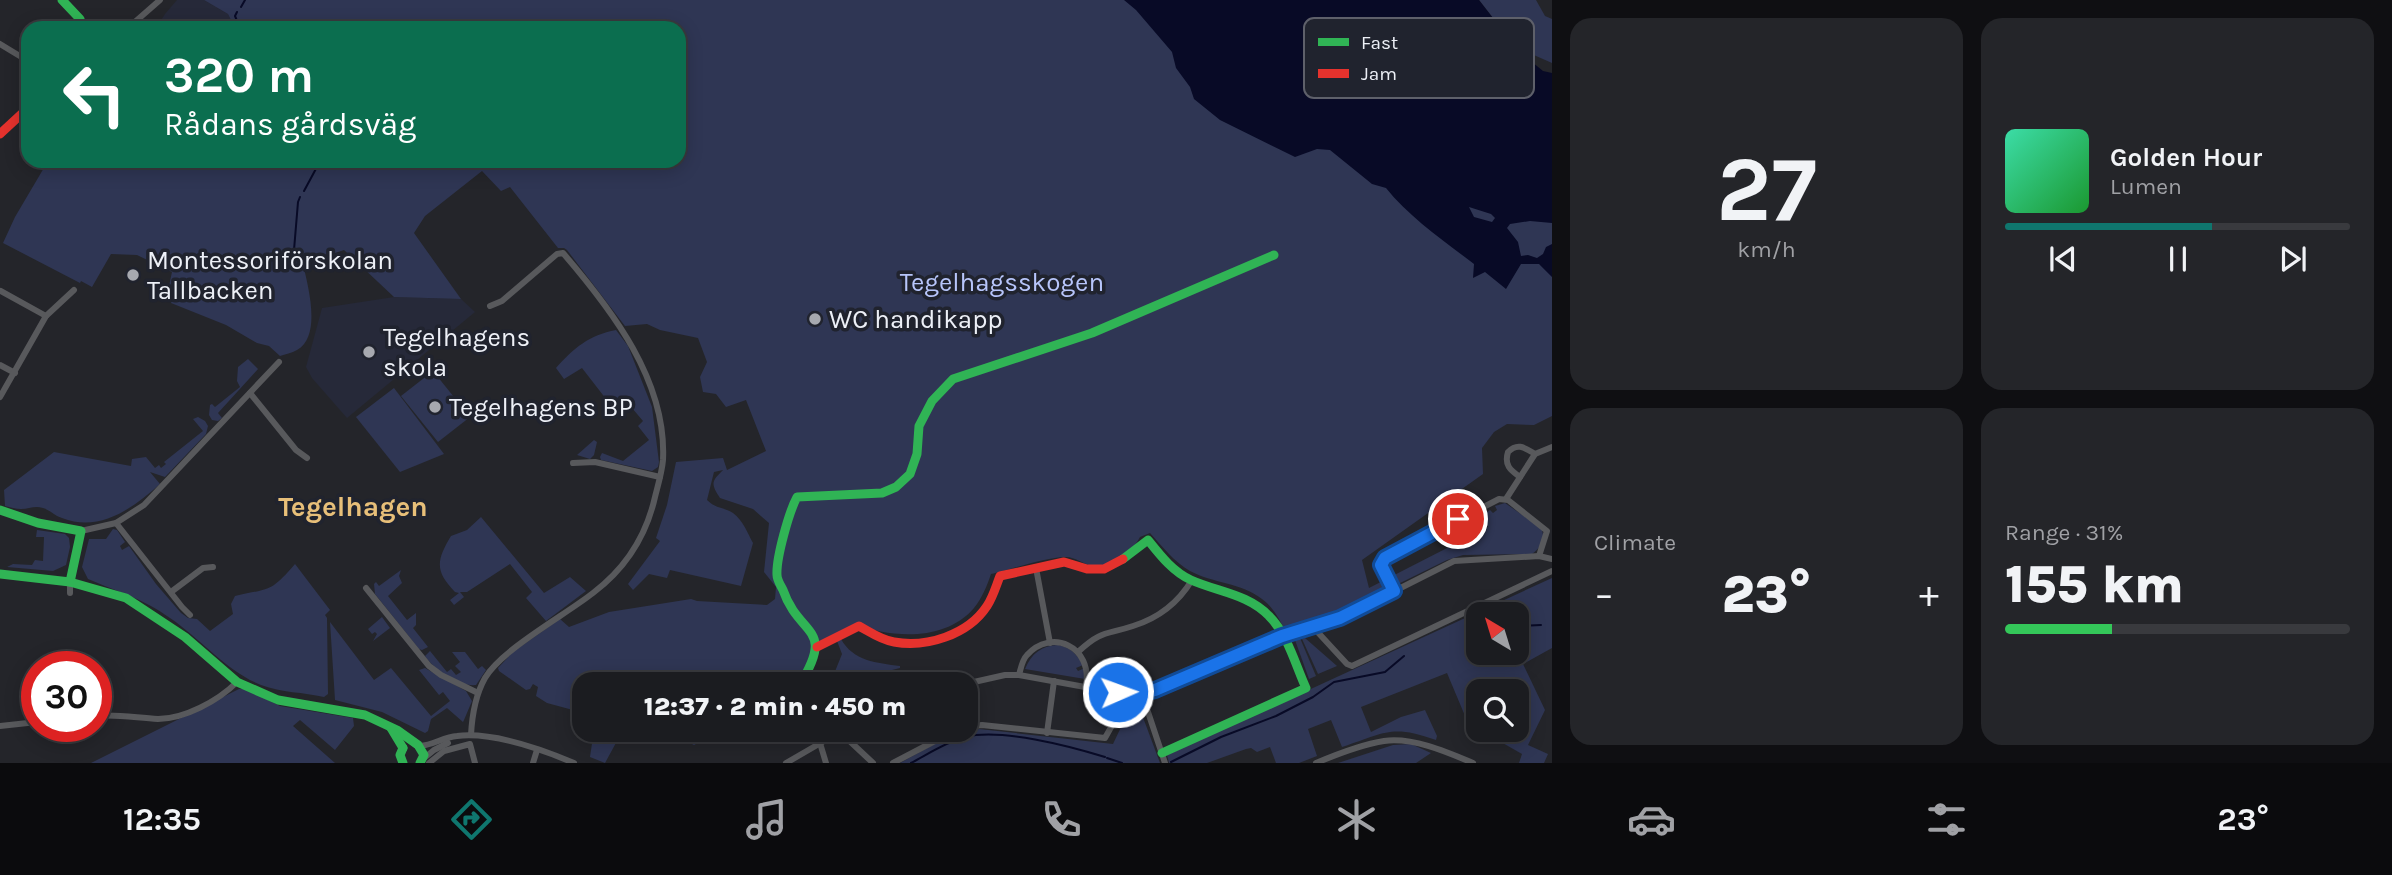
<!DOCTYPE html>
<html lang="en">
<head>
<meta charset="utf-8">
<style>
  body { margin:0; font-family:Karla,sans-serif; background:#242529; color:#f1f3f6; height:100vh; display:flex; flex-direction:column; font-size:26px; white-space:nowrap }
  * { box-sizing:border-box; margin:0 }
  p { font-size:23px; color:#a0a1a5 }
  .icon { flex:none; width:38px; height:38px; fill:none; stroke:currentColor; stroke-width:2; stroke-linecap:round; stroke-linejoin:round }
  .map { position:relative; flex:1; overflow:hidden }
  .drawer { display:flex; flex-direction:column; gap:18px; padding:18px; background:#0f0f12; width:840px }
  .drawer>* { flex:none }
  .guide { position:absolute; left:21px; top:21px; width:665px; height:147px; border-radius:21px; box-shadow:0 4px 18px #0003,0 0 0 2px #393a3e; background:#0b6e4f; color:#fff; overflow:hidden }
  .needle { width:46px; rotate:322deg }
  .buttons { position:absolute; left:1466px; top:602px; display:grid; gap:14px }
  .buttons a { display:grid; place-items:center; width:63px; height:63px; border-radius:14px; background:#1b1c20; box-shadow:0 4px 18px #0003,0 0 0 2px #393a3e; font-size:35px }
  .speed { position:absolute; left:21px; top:651px; display:flex; gap:14px; font-size:35px; font-weight:700; text-align:center }
  .speed>* { display:grid; place-content:center; width:91px; height:91px; border-radius:50%; background:#1b1c20; box-shadow:0 4px 18px #0003,0 0 0 2px #393a3e; line-height:1 }
  .speed .limit { border:10px solid #d22; background:#fff; color:#111 }
  .pin { position:absolute; display:grid; place-items:center; width:60px; height:60px; color:#fff; margin:-30px; border:4px solid #fff; border-radius:50%; box-shadow:0 2px 7px #0007 }
  .me { position:absolute; width:77px; margin:-38px; rotate:88deg; stroke-linejoin:round; filter:drop-shadow(0 0 5px #0008) }
  .turn { display:flex; align-items:center; gap:24px; height:147px; padding:0 28px; font-size:32px }
  .turn .icon { width:91px; height:91px; stroke-width:2.5 }
  .turn b { display:block; font-size:49px; line-height:60px }
  .big { font-size:52px; font-weight:800; line-height:1.1 }
  .drawer .widget { flex:1; display:flex; flex-direction:column; justify-content:center; gap:10px; min-width:0; padding:0 24px; border-radius:21px; background:#242529 }
  .drawer .dial { align-items:center; gap:0 }
  .dial b { font-size:91px; line-height:1 }
  .song { display:flex; align-items:center; gap:21px }
  .cover { width:84px; height:84px; border-radius:10px; background:linear-gradient(135deg,hsl(160 70% 55%),hsl(130 70% 35%)) }
  .played { height:7px; border-radius:4px; background:linear-gradient(90deg,#0f766e 60%,#393a3e 60%) }
  .keys { display:flex; justify-content:space-around; direction:ltr }
  .heat { display:flex; justify-content:space-between; align-items:center; font-size:38px; direction:ltr }
  .charge { height:10px; border-radius:5px; background:linear-gradient(90deg,#34c759 31%,#393a3e 0) }
  .drawer .tiles { flex:1; display:grid; gap:18px; grid-template-columns:repeat(2,1fr) }
  .trip { position:absolute; left:572px; top:672px; width:406px; height:70px; border-radius:21px; background:#1b1c20; box-shadow:0 4px 18px #0003,0 0 0 2px #393a3e; font-weight:800; line-height:70px; text-align:center }
  .tabs { display:flex; height:112px; justify-content:space-around; align-items:center; background:#0b0b0d; color:#a0a1a5 }
  .tabs .icon { width:49px; height:49px }
  .tabs .selected { color:#0f766e }
  .tabs b { font-size:32px; color:#f1f3f6 }
  main { display:flex; flex:1; min-height:0 }
  .map>svg:first-child { display:block }
</style>
</head>
<body>
<main>
<div class="map">
<svg width="1552" height="763" viewBox="0 0 1552 763">
  <rect width="100%" height="100%" fill="#24252a"/>
  <g fill="#262939">
    <polygon points="177,0 204,0 228,14 231,20 227,28 156,28 165,14"/>
    <polygon points="394,297 461,299 475,312 347,418 312,378 306,367 322,308"/>
  </g>
  <g fill="#2f3654" fill-rule="evenodd">
    <path d="M204 0H1205L1552 196V416L1534 425 1507 424 1494 432 1482 448 1483 474 1362 560 1369 588 1488 527 1481 515 1490 510 1493 513 1497 510 1495 506 1505 503 1541 528C1546 538 1541 548 1532 554L1463 555 1447 560 1341 612 1285 630C1279 619 1273 607 1262 599 1242 583 1212 583 1190 571 1174 562 1162 546 1150 533L1140 537C1132 553 1110 568 1092 566 1083 564 1075 557 1066 557 1051 556 1008 570 991 574 987 586 982 598 974 608 945 642 891 638 855 624L812 646 811 658 794 684H783L760 673 734 684H584V713L547 703 536 696 538 687 533 684 530 689 526 690 499 671 498 668 513 652 560 619 569 627 609 612 691 599 697 601 767 605 775 599 776 587 764 572 769 523 753 509 720 498C710 483 712 481 723 470L714 472 707 500C716 509 724 507 733 513 743 520 748 534 753 543L741 586 670 570 667 578 649 574 633 590 628 584 660 541 656 538 667 505 676 462 723 458 727 470 766 451 746 400 726 407 716 394 703 392 700 377 707 362 698 338 660 330 647 324 625 326 567 250 564 248H558L510 187 501 191 482 171 425 216 414 233 461 299 394 297 344 250 303 264C308 286 322 336 297 350 292 353 285 354 280 356L269 346 257 343 226 325 171 303 172 289 169 286 172 272 137 255 111 254 92 287 81 281 80 283 3 243 15 217 48 161H679V28H227L231 20 228 14Z"/>
    <polygon points="1479,0 1536,0 1545,16 1552,19 1552,63 1527,52 1513,52 1504,46 1493,28 1493,18"/>
    <path d="M616 330 628 346 652 407 659 462 658 467 652 471 601 460 600 457 602 453 623 461 649 440 638 426 643 421 632 408 620 417 582 368 564 379 556 368C574 348 589 335 616 330Z"/>
    <polygon points="248,359 258,369 218,413 222,418 218,421 212,420 209,415 210,405 212,404 215,407 240,387 237,381 238,367"/>
    <polygon points="433,371 470,417 438,442 401,396"/>
    <polygon points="394,388 444,454 400,472 356,417"/>
    <path d="M198 417 205 421 208 426 206 434 165 477 150 472 160 484C133 508 100 533 62 518 55 516 50 510 43 508 35 505 29 509 21 509 16 509 10 507 5 506L4 490 54 452 131 466 132 459 146 457 155 468 159 465 161 468 166 464 164 462 203 431 193 419Z"/>
    <polygon points="594,440 597,442 594,455 590,459 577,455"/>
    <path d="M481 517 544 593 570 577 586 591 546 621 526 598 532 592 510 564 467 592H460L464 597 454 605 450 600 459 593 455 592C435 571 436 561 451 536L467 530Z"/>
    <path d="M113 529 117 530 125 542 120 546 122 550 129 546 156 584 181 613 188 618 197 619 210 631 233 614 231 604 235 596C270 588 270 593 295 564L330 610 325 615 327 618 328 694 324 697C303 692 282 693 261 685 226 671 201 639 170 618 142 598 118 592 88 579L82 567 89 539H106Z"/>
    <polygon points="37,530 65,534 69,538 70,547 66,565 53,571 7,567 13,564 32,565 35,560 43,561 44,537 36,537"/>
    <polygon points="401,570 399,576 402,583 388,596 407,620 416,613 416,625 413,628 428,647 422,650 419,649 375,594 374,584 376,582 379,586"/>
    <path d="M1552 578V648L1523 664 1545 710 1528 745 1548 754 1544 763H1519L1522 754 1480 730H1517V691H1479V729L1468 723 1447 673 1361 707 1371 732 1401 717 1425 710 1437 736 1436 740C1391 724 1385 733 1342 747L1331 720 1308 729 1317 756 1299 763H1276L1270 747 1257 752 1251 748 1246 749 1207 763H1169L1167 755ZM1479 614H1517V653H1479Z"/>
    <polygon points="382,617 390,628 373,641 377,634 375,632 372,634 368,629"/>
    <polygon points="330,622 374,680 391,668 431,716 450,701 443,692 439,695 419,670 425,668 466,691 472,701 464,720 463,722 447,708 431,719 428,731 425,733 382,712 335,700"/>
    <polygon points="1300,638 1316,676 1309,679 1295,640"/>
    <polygon points="1305,638 1337,666 1318,674 1302,639"/>
    <path d="M841 639C853 661 877 663 900 666V668L872 675 855 684H830L842 654 837 641Z"/>
    <path d="M1058 645C1071 648 1077 654 1083 665L1076 668 1078 671 1085 668V679L1025 669C1031 654 1042 645 1058 645Z"/>
    <path d="M430 651 447 672 451 669 456 675 461 672 455 666 460 662 452 652H465L478 669 482 666 486 670 476 685C460 687 433 669 425 656Z"/>
    <polygon points="239,689 246,689 280,706 353,718 354,726 335,750 300,720 293,726 335,763 91,763"/>
    <polygon points="1133,702 1138,704 1160,763 900,763 951,735 979,729 1113,744"/>
    <polygon points="594,730 638,730 617,741 605,763 590,757"/>
    <polygon points="639,730 718,730 715,734 694,745 680,738 672,740"/>
    <polygon points="1411,744 1431,753 1416,763 1338,763 1393,745"/>
  </g>
  <path fill="#080a26" fill-rule="evenodd" d="M1124 0H1479L1493 18 1495 26 1493 29 1496 35 1503 39 1504 46 1521 53 1543 71 1552 73V223L1530 221 1510 224 1507 228 1518 242 1521 256 1528 255 1537 258 1543 254 1546 247 1552 244V277L1539 264H1521L1506 289 1485 272 1473 278 1474 264C1444 241 1409 217 1386 188L1372 184 1330 150 1317 149 1295 157 1220 120 1194 99 1190 87 1176 68 1172 52 1136 10ZM1469 207 1491 214 1495 218 1492 222 1474 217Z"/>
  <g fill="none" stroke-linecap="round" stroke-linejoin="round">
    <g stroke="#080a26" stroke-width="2">
      <polyline points="241,7 245,0"/>
      <polyline points="237,12 235,16 240,28"/>
      <polyline points="304,191 318,165"/>
      <polyline points="294,250 298,202 300,197"/>
      <polyline points="1517,626 1541,625"/>
      <polyline points="1107,758 1122,763"/>
      <polyline points="1171,762 1221,737 1276,716 1313,697 1334,682 1385,672 1404,656"/>
      <path d="M911 763C928 754 946 742 965 737 1001 728 1069 746 1105 757"/>
    </g>
    <g stroke="#58595c" stroke-width="6">
      <polyline points="80,19 90,28"/>
      <polyline points="128,28 160,0"/>
      <polyline points="0,44 28,61"/>
      <polyline points="1,291 46,316"/>
      <polyline points="0,365 15,373"/>
      <polyline points="250,393 296,450 307,458"/>
      <polyline points="0,397 46,316 74,290"/>
      <polyline points="573,463 595,462 660,477"/>
      <path d="M1520 477C1510 470 1504 465 1508 452 1518 442 1525 448 1535 454"/>
      <polyline points="1506,499 1535,454 1552,447"/>
      <polyline points="116,523 182,607 190,615"/>
      <polyline points="81,531 116,523 144,505 279,362"/>
      <polyline points="1036,568 1050,643"/>
      <polyline points="366,588 429,666 441,675 478,693"/>
      <polyline points="1394,591 1381,565 1385,558 1499,499 1508,500 1547,531 1539,556"/>
      <polyline points="171,592 203,568 213,567"/>
      <polyline points="70,593 70,582"/>
      <polyline points="1312,626 1347,664 1352,666 1552,571"/>
      <path d="M1079 651C1102 630 1106 635 1133 626 1159 618 1178 603 1192 580"/>
      <path d="M1019 675C1021 668 1022 660 1027 655 1051 628 1093 646 1086 686"/>
      <polyline points="965,684 1005,675 1019,675 1129,695 1142,694 1282,636 1355,611 1454,561 1539,556 1552,559"/>
      <polyline points="1142,694 1165,763"/>
      <polyline points="966,695 975,725"/>
      <path d="M96 716C117 714 137 718 158 719 184 719 218 701 237 682"/>
      <polyline points="0,726 37,722"/>
      <polyline points="966,727 982,725 1105,738 1129,695"/>
      <polyline points="812,730 820,743 826,763"/>
      <polyline points="840,732 873,763"/>
      <polyline points="1047,733 1054,681"/>
      <path d="M471 735C472 716 476 694 485 678 501 650 565 615 593 593 626 568 646 537 655 497 658 485 662 472 663 460 667 381 612 310 563 253L557 254 502 301 490 306"/>
      <polyline points="737,736 747,730"/>
      <path d="M420 746C433 745 444 737 457 736 492 732 541 749 574 763"/>
      <polyline points="423,759 434,750 448,743"/>
      <polyline points="429,763 444,751 470,744 475,763"/>
      <polyline points="533,763 537,750"/>
      <polyline points="786,763 843,730"/>
      <polyline points="893,763 956,730"/>
      <path d="M1316 763C1335 755 1364 744 1384 741 1413 737 1447 752 1473 763"/>
    </g>
    <g stroke="#30b455" stroke-width="9">
      <polyline points="62,0 80,19 75,28"/>
      <polyline points="0,510 38,523 81,531 70,582"/>
      <path d="M1123 559 1148 540C1160 555 1173 572 1191 580 1218 592 1248 594 1269 616 1288 635 1295 664 1306 688L1162 753"/>
      <polyline points="0,574 70,582 126,598 185,637 237,682 278,700 365,715 397,730 418,745 424,755 420,763"/>
      <path d="M800 684C836 626 799 637 783 590 781 586 777 580 777 575 776 558 789 512 797 497L882 493 896 487 910 474 917 454 919 426 932 401 953 379 1092 333 1274 255"/>
      <polyline points="391,728 403,748"/>
      <polyline points="403,748 400,755 403,763"/>
    </g>
    <g stroke="#e5322d" stroke-width="9">
      <polyline points="0,134 28,108"/>
      <path d="M817 647 859 626C870 632 881 640 894 642 926 648 968 635 987 606 993 597 996 586 1000 576L1064 562 1087 569H1104L1123 559"/>
    </g>
  </g>
  <g fill="none" stroke-linecap="round" stroke-linejoin="round">
    <defs>
      <polyline id="route" points="1118,692 1136,695 1155,690 1282,636 1340,618 1394,591 1381,565 1385,558 1458,519"/>
    </defs>
    <use href="#route" stroke="#114b97" stroke-width="18"/>
    <use href="#route" stroke="#1a73e8" stroke-width="12"/>
  </g>
  <g fill="#a7a9af" stroke="#20232e" stroke-width="2.5">
    <circle cx="133" cy="275" r="7"/>
    <circle cx="815" cy="319" r="7"/>
    <circle cx="369" cy="352" r="7"/>
    <circle cx="435" cy="407" r="7"/>
  </g>
  <g text-anchor="middle" stroke-width="7" stroke-linejoin="round" paint-order="stroke">
    <g font-size="26" fill="#edf0f7" stroke="#20232e" text-anchor="start">
      <text x="147" y="269">Montessoriförskolan<tspan x="147" dy="30">Tallbacken</tspan></text>
      <text x="829" y="328">WC handikapp</text>
      <text x="383" y="346">Tegelhagens<tspan x="383" dy="30">skola</tspan></text>
      <text x="449" y="416">Tegelhagens BP</text>
    </g>
    <g font-size="26" fill="#b7c5fa" stroke="#20232e">
      <text x="1002" y="291">Tegelhagsskogen</text>
    </g>
    <g font-size="28" font-weight="bold" fill="#e7bf79" stroke="#20232e">
      <text x="353" y="516">Tegelhagen</text>
    </g>
  </g>
  <rect x="1304" y="18" width="230" height="80" rx="10" fill="#20232e" stroke="#5e606a" stroke-width="2"/>
  <rect x="1318" y="38" width="31" height="8" fill="#30b455"/>
  <rect x="1318" y="69" width="31" height="9" fill="#e5322d"/>
  <g font-size="19" fill="#edf0f7">
    <text x="1361" y="49">Fast</text>
    <text x="1361" y="80">Jam</text>
  </g>
</svg>
<div class="buttons">
<a><svg class="needle" viewBox="-14 -14 28 28"><path d="M0-13l5 13h-10z" fill="#e53935"/><path d="M0 13l5-13h-10z" fill="#a0a1a5"/></svg></a>
<a><svg class="icon" aria-label="search" viewBox="0 0 24 24"><circle cx="10" cy="10" r="6"/><path d="M15 15l6 6"/></svg></a>
</div>
<div class="speed"><div class="limit">30</div></div>
<div class="pin" style="left:1458px;top:519px;background:#d93025"><svg class="icon" aria-label="arrive" viewBox="0 0 24 24"><path d="M6 21V4h12l-3 4 3 4H6"/></svg></div>
<svg class="me" style="left:1118px;top:692px" viewBox="-20 -20 40 40"><circle r="17" fill="#1a73e8" stroke="#fff" stroke-width="3"/><path d="M0-11L8 9 0 5-8 9z" fill="#fff"/></svg>
<div class="trip">12:37 · 2 min · 450 m</div>
<div class="guide">
<div class="turn"><svg class="icon" aria-label="left" viewBox="0 0 24 24"><path d="M17 20v-9H6M10 6l-5 5 5 5"/></svg><div><b>320 m</b>Rådans gårdsväg</div></div>
</div>
</div>
<section class="drawer">
<div class="tiles">
<div class="widget dial"><b>27</b><p>km/h</p></div>
<div class="widget">
<div class="song"><i class="cover"></i><div><b>Golden Hour</b><p>Lumen</p></div></div>
<div class="played"></div>
<div class="keys"><svg class="icon" aria-label="previous" viewBox="0 0 24 24"><path d="M18 5L8 12l10 7zM5 5v14"/></svg><svg class="icon" aria-label="pause" viewBox="0 0 24 24"><path d="M8 5v14M16 5v14"/></svg><svg class="icon" aria-label="next" viewBox="0 0 24 24"><path d="M6 5l10 7-10 7zM19 5v14"/></svg></div>
</div>
<div class="widget"><p>Climate</p>
<div class="heat"><a>−</a><b class="big">23°</b><a>+</a></div>
</div>
<div class="widget"><p>Range · 31%</p><b class="big">155 km</b><div class="charge"></div></div>
</div>
</section>
</main>
<nav class="tabs">
<b>12:35</b>
<svg class="icon selected" aria-label="directions" viewBox="0 0 24 24"><path d="M12 3l9 9-9 9-9-9zM9 14v-3h6M13 9l2 2-2 2"/></svg>
<svg class="icon" aria-label="music" viewBox="0 0 24 24"><path d="M9 18V5l10-2v13"/><circle cx="6" cy="18" r="3"/><circle cx="16" cy="16" r="3"/></svg>
<svg class="icon" aria-label="phone" viewBox="0 0 24 24"><path d="M5 4h4l2 5-3 2q2 4 5 5l2-3 5 2v4C11 20 4 13 5 4z"/></svg>
<svg class="icon" aria-label="climate" viewBox="0 0 24 24"><path d="M12 3v18M4 7l16 10M4 17L20 7"/></svg>
<svg class="icon" aria-label="car" viewBox="0 0 24 24"><path d="M5 17H2v-5l4-1 3-4h7l3 4 3 1v5h-3M9 17h6M6 11h13"/><circle cx="7" cy="17" r="2"/><circle cx="17" cy="17" r="2"/></svg>
<svg class="icon" aria-label="filters" viewBox="0 0 24 24"><path d="M4 7h16M4 17h16"/><circle cx="9" cy="7" r="2"/><circle cx="15" cy="17" r="2"/></svg>
<b>23°</b>
</nav>
</body>
</html>
